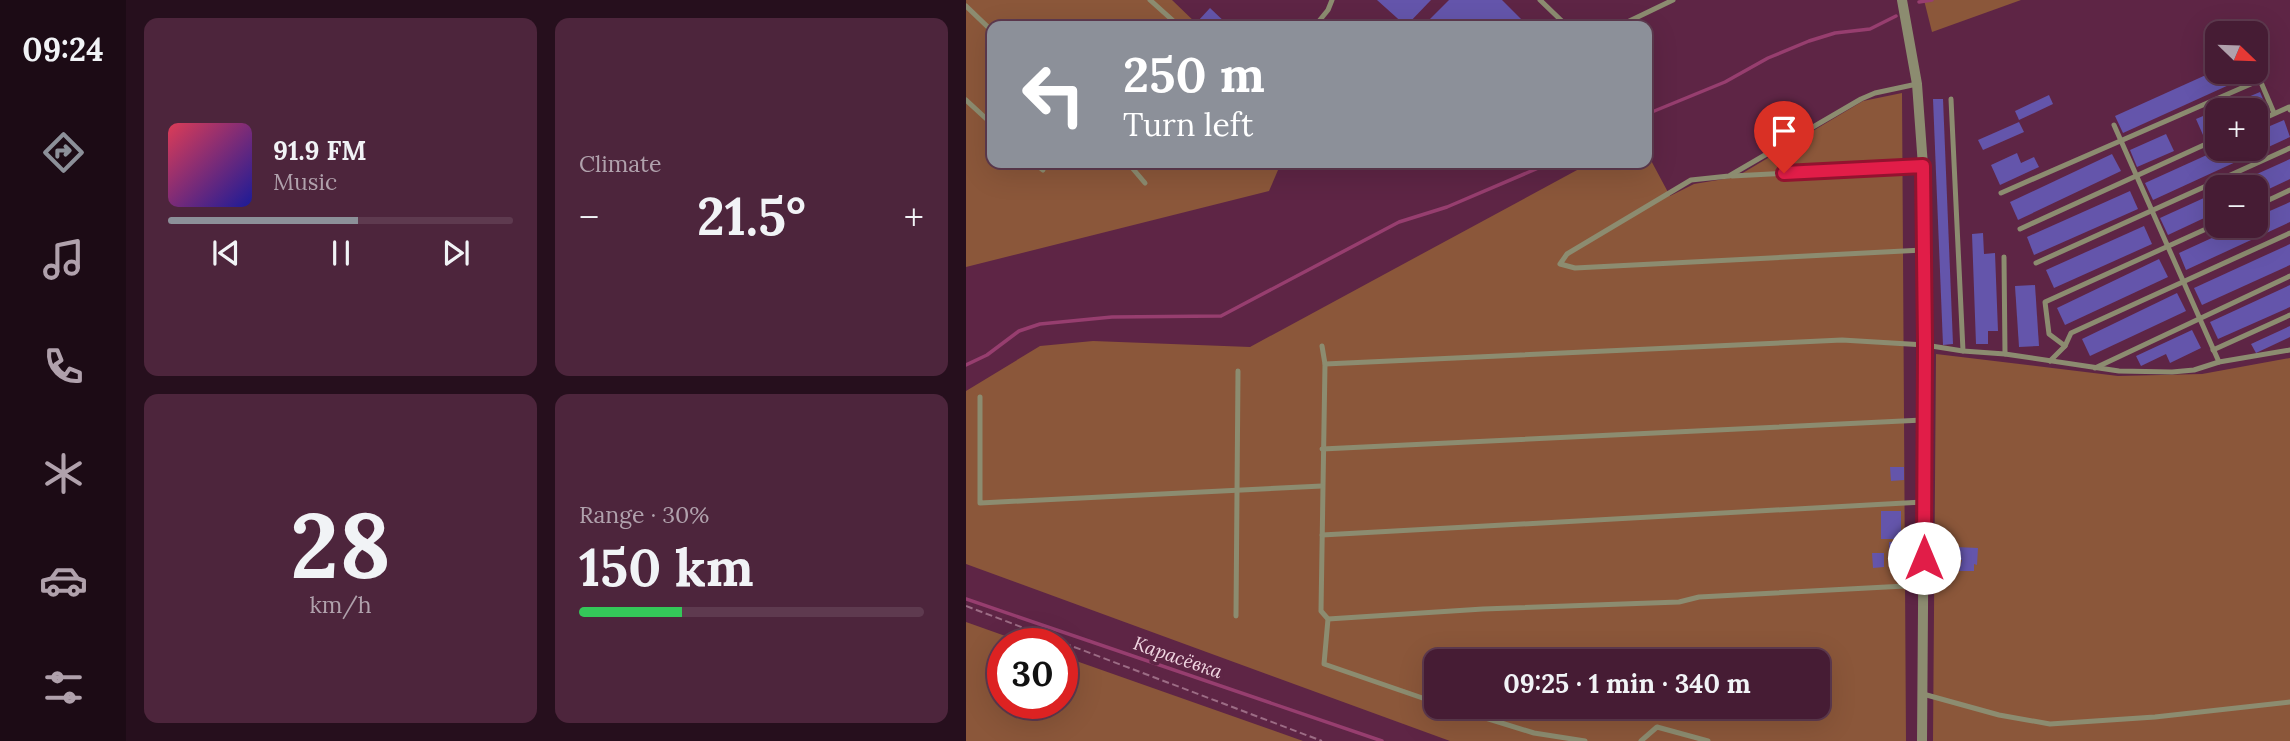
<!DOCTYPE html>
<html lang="en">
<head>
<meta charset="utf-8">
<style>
  body { margin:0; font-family:Lora,serif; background:#4d253c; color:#f1f3f6; height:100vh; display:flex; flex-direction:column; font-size:26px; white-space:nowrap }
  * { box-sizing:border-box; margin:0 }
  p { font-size:23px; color:#b0a1ac }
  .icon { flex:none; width:38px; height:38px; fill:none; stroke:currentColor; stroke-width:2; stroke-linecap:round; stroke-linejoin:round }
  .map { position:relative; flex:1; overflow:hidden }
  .side { display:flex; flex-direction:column; gap:18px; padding:18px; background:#260f1d; width:840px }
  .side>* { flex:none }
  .hud { position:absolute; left:21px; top:21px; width:665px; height:147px; border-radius:14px; box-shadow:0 7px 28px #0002,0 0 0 2px #5e3a4f; background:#8c9099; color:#fff; overflow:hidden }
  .needle { width:46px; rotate:113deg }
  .tools { position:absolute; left:1239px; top:21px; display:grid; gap:14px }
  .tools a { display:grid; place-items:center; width:63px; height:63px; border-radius:14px; background:#461c34; box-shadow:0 7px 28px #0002,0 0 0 2px #5e3a4f; font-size:35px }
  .speed { position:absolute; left:21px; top:628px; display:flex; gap:14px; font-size:35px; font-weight:700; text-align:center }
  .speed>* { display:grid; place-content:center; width:91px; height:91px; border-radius:50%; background:#461c34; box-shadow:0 7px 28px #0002,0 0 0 2px #5e3a4f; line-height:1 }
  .speed .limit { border:10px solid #d22; background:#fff; color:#111 }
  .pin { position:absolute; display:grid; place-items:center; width:60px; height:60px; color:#fff; margin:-72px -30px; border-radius:50% 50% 50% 0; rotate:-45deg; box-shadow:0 0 7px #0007 }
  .pin .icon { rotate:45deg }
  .me { position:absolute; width:77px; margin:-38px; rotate:0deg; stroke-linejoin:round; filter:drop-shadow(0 0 5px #0008) }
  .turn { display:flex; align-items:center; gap:24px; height:147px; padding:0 21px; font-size:32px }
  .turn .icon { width:91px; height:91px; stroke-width:2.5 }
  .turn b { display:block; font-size:49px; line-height:60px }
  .big { font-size:52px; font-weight:700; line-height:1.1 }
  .side .widget { flex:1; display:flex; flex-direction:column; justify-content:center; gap:10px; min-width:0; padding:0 24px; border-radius:14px; background:#4d253c }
  .side .dial { align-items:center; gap:0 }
  .dial b { font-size:91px; line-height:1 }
  .song { display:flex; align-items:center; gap:21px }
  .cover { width:84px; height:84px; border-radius:10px; background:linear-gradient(135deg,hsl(350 70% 55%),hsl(240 70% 35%)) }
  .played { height:7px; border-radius:4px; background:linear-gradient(90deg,#8c9099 55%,#5e3a4f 55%) }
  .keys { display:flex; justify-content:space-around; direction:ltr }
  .heat { display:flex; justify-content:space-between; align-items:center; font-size:38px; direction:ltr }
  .charge { height:10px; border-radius:5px; background:linear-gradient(90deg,#34c759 30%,#5e3a4f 0) }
  .side .tiles { flex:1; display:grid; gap:18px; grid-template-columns:repeat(2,1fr) }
  .trip { position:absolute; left:458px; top:649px; width:406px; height:70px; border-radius:14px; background:#461c34; box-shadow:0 7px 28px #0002,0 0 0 2px #5e3a4f; font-weight:700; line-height:70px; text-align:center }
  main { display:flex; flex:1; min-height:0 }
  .tab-bar { display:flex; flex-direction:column; width:126px; justify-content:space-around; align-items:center; background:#1c0b15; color:#b0a1ac }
  .tab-bar .icon { width:49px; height:49px }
  .tab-bar .selected { color:#8c9099 }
  .tab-bar b { font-size:32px; color:#f1f3f6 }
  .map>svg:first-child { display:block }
</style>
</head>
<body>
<main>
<nav class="tab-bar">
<b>09:24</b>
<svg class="icon selected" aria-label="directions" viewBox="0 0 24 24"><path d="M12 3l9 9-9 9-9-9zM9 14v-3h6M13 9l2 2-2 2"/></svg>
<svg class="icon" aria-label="music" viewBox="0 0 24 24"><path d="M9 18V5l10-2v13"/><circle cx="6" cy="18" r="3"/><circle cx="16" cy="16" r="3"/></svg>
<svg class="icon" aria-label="phone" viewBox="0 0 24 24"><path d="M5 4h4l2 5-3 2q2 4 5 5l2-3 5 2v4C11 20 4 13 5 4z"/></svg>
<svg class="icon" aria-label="climate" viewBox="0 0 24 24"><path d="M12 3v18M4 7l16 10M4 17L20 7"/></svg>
<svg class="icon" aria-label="car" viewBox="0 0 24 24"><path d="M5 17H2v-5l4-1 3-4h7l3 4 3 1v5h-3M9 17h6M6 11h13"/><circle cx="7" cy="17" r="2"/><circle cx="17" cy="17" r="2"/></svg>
<svg class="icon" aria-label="filters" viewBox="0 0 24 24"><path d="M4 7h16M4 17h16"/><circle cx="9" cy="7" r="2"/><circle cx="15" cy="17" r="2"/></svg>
</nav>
<section class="side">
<div class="tiles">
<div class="widget">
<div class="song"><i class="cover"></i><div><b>91.9 FM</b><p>Music</p></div></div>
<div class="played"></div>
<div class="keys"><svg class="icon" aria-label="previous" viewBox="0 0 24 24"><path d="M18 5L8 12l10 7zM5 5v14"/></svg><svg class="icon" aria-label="pause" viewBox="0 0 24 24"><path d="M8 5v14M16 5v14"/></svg><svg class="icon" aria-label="next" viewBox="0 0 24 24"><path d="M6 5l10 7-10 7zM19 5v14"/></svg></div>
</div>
<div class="widget"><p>Climate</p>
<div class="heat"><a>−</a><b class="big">21.5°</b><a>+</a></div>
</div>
<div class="widget dial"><b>28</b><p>km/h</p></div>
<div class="widget"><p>Range · 30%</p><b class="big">150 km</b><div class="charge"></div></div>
</div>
</section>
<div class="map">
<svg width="1324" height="741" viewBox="0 0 1324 741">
  <rect width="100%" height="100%" fill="#5e2545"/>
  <g fill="#8b573a" fill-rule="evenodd">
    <polygon points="0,0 206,0 233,26 26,26 26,163 315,163 303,191 0,267"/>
    <polygon points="958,0 1055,0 966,32"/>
    <path d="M936 93 940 741H484L0 564V391L74 346 127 341 284 347 624 163H681V153L704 196 728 184 770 177 897 101ZM471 662H852V707H471Z"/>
    <polygon points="970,354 1152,376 1236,374 1324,358 1324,741 967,741"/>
    <polygon points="0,622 62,644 37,644 37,704 96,704 96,656 337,741 0,741"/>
  </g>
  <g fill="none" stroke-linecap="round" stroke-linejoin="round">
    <g stroke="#973e6f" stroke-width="3.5">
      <polyline points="953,2 966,0"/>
      <polyline points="681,114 759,82 802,58 843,41 869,33 904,29 930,16"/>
      <polyline points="0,365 21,355 53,331 74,324 146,317 255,316 433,222 481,207 584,163"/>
      <polyline points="0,599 416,741"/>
    </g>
  </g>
  <g fill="#6455ab">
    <polygon points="411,0 465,0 440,26"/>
    <polygon points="483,0 536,0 562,26 457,26"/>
    <polygon points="244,8 263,26 237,26 232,21"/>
    <polygon points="1251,70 1284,72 1285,75 1157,133 1149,116"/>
    <polygon points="1294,92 1301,108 1290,112 1290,110 1251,110 1251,129 1237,135 1230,119"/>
    <polygon points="1083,95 1087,104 1053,120 1049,111"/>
    <polygon points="967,99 977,99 987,344 977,345"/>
    <polygon points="1318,120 1324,137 1187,200 1179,183 1254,149 1290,149 1290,132"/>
    <polygon points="1053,122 1058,132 1017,150 1012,140"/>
    <polygon points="1200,134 1208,151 1171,167 1164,150"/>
    <polygon points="1051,153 1055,163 1068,157 1073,167 1034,185 1025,165"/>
    <polygon points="1146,154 1155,171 1052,220 1044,202"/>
    <polygon points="1324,159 1324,179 1290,195 1290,187 1262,187"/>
    <polygon points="1164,191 1172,209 1068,255 1061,237"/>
    <polygon points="1251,192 1251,212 1202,235 1194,218"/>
    <polygon points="1324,202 1324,222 1220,270 1213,253 1272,226 1290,226 1290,217"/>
    <polygon points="1178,226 1186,244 1088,288 1080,270"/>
    <polygon points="1017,233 1018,254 1029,253 1032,331 1022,331 1022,344 1010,344 1006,234"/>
    <polygon points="1324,244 1324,265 1236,305 1228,288"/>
    <polygon points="1193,259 1202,277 1099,325 1091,308"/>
    <polygon points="1069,285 1073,346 1053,347 1049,286"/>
    <polygon points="1324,285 1324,307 1252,339 1244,322"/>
    <polygon points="1211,293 1220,311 1124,356 1116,339"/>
    <polygon points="1324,326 1324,337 1290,353 1285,344"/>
    <polygon points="1226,330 1235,348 1204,363 1200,354 1175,366 1170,356"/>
    <polygon points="924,467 938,467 938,480 925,481"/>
    <rect x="915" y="511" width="20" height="28"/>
    <polygon points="947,541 947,553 923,554 923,542"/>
    <polygon points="990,547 1012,548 1011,565 1008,564 1008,571 993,571 996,560 990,560"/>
    <polygon points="906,553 918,553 918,567 907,568"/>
    <polygon points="923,555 941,555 941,569 924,569"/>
  </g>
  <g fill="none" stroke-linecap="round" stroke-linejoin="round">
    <polyline stroke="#9c6c85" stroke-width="2" stroke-dasharray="7 3.5" stroke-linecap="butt" points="0,606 356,741"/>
    <g stroke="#8c8c70" stroke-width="5">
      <polyline points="184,0 213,26"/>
      <polyline points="574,0 601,26"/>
      <polyline points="0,6 26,31"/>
      <polyline points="349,26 362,10 366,0"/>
      <polyline points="653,26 707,0"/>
      <polyline points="951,84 909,93 895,99 763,176 725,180 601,254 594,264 609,268 957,250"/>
      <polyline points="985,99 997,351"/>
      <polyline points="0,100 26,124"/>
      <polyline points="1290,122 1323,107 1324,110"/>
      <polyline points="1148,125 1253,362"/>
      <polyline points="68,163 77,170"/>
      <polyline points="162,163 179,183"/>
      <polyline points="766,176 957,166"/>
      <polyline points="1035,193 1294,80 1308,113"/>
      <polyline points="1290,206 1324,190"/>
      <polyline points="1054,229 1251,139"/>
      <polyline points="1038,257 1039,354"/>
      <polyline points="1070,263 1324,148"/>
      <polyline points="356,346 359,364 355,611 362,619 358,664 471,703"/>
      <polyline points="1099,346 1083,334 1079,302 1251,224"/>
      <polyline points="1247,350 1324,315"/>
      <polyline points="1084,361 1099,346 1105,333 1324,233"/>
      <polyline points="359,364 876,340 959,345 997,351 1039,354 1153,371 1206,372 1228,370 1253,362 1324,350"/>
      <polyline points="1129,368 1324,276"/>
      <polyline points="14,397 14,503 356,486"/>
      <polyline points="356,449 957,420"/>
      <polyline points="356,535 957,502"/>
      <polyline points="270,616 272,371"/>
      <polyline points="362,619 517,609 713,602 733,597 958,585"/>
      <polyline points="957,694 1033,715 1084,724 1189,717 1324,702"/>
      <polyline points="484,707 568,733 619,741"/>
      <polyline points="675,741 691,727 742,741"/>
    </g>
    <polyline stroke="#8c8c70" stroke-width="10" points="936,0 951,84 957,166 959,345 956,741"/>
  </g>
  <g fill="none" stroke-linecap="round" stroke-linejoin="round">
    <defs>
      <polyline id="route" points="818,173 957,166 959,345 958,558"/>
    </defs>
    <use href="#route" stroke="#92132f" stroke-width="18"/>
    <use href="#route" stroke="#e11d48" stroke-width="12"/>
  </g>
  <g text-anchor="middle" stroke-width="7" stroke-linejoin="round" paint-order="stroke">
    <g font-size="19" font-style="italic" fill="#f1d7e2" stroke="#5e2545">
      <text transform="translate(212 657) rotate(19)" y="7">Карасёвка</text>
    </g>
  </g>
</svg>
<div class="tools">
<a><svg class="needle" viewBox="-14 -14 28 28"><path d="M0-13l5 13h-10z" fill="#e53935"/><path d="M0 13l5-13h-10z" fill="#b0a1ac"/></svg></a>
<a>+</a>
<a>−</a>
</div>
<div class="speed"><div class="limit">30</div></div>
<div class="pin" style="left:818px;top:173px;background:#d93025"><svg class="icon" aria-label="arrive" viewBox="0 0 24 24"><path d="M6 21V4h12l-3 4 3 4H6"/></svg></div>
<svg class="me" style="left:958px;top:558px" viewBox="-20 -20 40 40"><circle r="19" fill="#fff"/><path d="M0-13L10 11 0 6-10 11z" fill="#e11d48"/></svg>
<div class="trip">09:25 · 1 min · 340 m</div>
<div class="hud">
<div class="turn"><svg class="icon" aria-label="left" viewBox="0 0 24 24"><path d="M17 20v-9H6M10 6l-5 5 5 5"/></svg><div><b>250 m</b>Turn left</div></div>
</div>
</div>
</main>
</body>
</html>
